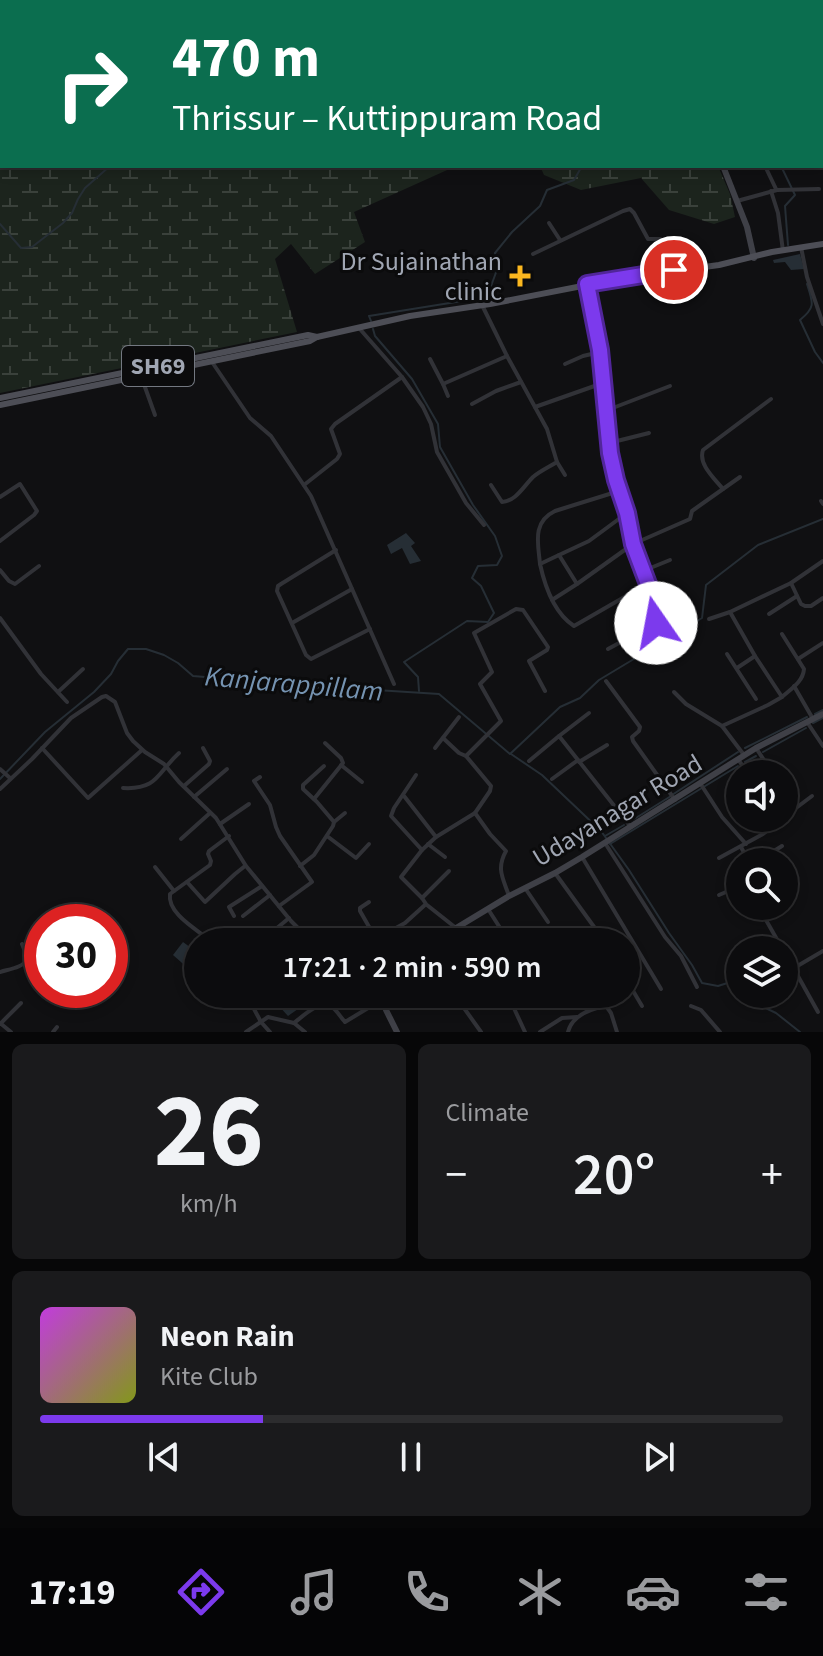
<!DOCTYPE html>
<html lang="en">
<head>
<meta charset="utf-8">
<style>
  body { margin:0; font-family:"Source Sans 3",sans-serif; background:#1a1a1c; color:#f1f3f6; height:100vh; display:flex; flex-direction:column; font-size:30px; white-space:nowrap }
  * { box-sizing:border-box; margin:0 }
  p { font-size:26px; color:#9a9b9e }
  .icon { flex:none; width:44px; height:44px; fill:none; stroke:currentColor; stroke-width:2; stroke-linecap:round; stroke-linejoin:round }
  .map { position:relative; height:1032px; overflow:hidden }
  .drawer { display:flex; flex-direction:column; gap:12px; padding:12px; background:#070708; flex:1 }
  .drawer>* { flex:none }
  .guide { position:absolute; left:0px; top:0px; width:824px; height:168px; box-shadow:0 4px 12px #0003,0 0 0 2px #2c2c2e; background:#0b6e4f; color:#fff; overflow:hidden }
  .controls { position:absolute; left:726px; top:760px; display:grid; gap:16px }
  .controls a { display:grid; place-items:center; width:72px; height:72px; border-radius:50%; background:#0c0c0e; box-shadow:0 4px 12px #0003,0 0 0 2px #2c2c2e; font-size:40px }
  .speed { position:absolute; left:24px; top:904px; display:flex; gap:16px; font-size:40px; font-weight:700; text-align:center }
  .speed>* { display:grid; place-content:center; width:104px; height:104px; border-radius:50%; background:#0c0c0e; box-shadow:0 4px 12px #0003,0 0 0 2px #2c2c2e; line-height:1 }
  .speed .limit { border:12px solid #d22; background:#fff; color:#111 }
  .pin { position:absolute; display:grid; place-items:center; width:68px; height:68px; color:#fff; margin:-34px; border:4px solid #fff; border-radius:50%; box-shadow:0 2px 8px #0007 }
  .me { position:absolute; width:88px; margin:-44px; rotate:348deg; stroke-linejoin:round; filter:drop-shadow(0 0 6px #0008) }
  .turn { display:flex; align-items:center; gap:28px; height:168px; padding:0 40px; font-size:36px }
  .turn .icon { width:104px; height:104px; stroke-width:2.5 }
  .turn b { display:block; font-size:56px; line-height:68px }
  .big { font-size:60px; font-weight:600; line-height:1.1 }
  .drawer .widget { flex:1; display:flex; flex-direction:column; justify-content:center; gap:12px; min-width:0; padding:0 28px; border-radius:12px; background:#1a1a1c }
  .drawer .dial { align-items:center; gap:0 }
  .dial b { font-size:104px; line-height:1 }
  .song { display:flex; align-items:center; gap:24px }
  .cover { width:96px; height:96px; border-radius:12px; background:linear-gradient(135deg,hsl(290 70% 55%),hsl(70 70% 35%)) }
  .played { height:8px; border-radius:4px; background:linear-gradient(90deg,#7c3aed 30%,#2c2c2e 30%) }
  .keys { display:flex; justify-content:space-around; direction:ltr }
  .heat { display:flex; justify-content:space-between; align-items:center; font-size:44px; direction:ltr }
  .drawer .tiles { flex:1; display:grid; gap:12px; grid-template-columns:1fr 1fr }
  .widget:last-child { grid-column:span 2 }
  .trip { position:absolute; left:184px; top:928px; width:456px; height:80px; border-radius:40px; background:#0c0c0e; box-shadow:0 4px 12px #0003,0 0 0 2px #2c2c2e; font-weight:600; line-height:80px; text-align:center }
  .tabs { display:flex; height:128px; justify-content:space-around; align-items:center; background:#050506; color:#9a9b9e }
  .tabs .icon { width:56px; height:56px }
  .tabs .current { color:#7c3aed }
  .tabs b { font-size:36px; color:#f1f3f6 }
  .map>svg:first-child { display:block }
</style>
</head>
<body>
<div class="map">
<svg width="823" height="1032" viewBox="0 0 823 1032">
  <defs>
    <pattern id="wetland-marsh" width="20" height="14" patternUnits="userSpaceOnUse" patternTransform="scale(2)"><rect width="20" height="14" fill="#1c241d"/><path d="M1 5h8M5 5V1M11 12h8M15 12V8" fill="none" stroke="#3a413b"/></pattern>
  </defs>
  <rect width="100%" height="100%" fill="#101012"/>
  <g fill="url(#wetland-marsh)">
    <polygon points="0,0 676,0 676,1 2,2 2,166 456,166 354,212 365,242 315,274 291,244 275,259 297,332 0,393"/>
    <polygon points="540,166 718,166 730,194 735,217 714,224 669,210 641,178 581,190 544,175"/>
  </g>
  <g fill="#262e35">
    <polygon points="800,254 804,269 791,270 785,262 774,263 773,260"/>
    <polygon points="406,533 415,543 411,546 421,561 410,564 402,548 391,554 387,545"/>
    <polygon points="183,942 198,953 198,960 190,970 173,955"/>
    <polygon points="268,994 312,994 315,997 288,1016"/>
  </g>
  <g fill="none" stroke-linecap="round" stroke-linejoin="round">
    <g stroke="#262e35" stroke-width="2">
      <polyline points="685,0 686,2"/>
      <polyline points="145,2 146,0"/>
      <polyline points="781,166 795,195 785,206 788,245"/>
      <polyline points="0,224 21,248 32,247 63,223 72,213 78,199 85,188 110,166"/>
      <path d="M807 284C813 303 816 307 800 320L815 352 823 363"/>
      <polyline points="371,321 369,316 487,297 498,267 495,253 512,232 540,206 547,190 574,180 582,166"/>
      <polyline points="373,329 375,336 412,379 438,424 440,447 473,505 495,536 502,556 497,565 478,566 472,578 481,586 494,613 488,622 467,621 404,662 418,677 419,691"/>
      <polyline points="815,714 823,710"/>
      <polyline points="813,723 823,718"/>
      <polyline points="745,748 807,717"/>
      <polyline points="763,752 806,728"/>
      <polyline points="511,754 542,775 601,831 629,870 669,933 692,965 702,983 718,986 740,979"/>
      <polyline points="745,762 756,756"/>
      <polyline points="0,779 45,732 94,692 111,674 118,661 128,649 146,649 164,655 178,663 193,676 205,677 226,672 240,674 286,687 305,689 329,687 439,694 510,754 560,707 580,698 599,680 702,618 706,585 758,545 823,519"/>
      <polyline points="672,795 738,752"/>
      <polyline points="631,821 671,796"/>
      <polyline points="605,836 624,825"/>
      <polyline points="610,844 738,766"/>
      <polyline points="750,994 755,1003 776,1013 800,1032"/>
    </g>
    <g stroke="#313237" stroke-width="4">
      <polyline points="589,0 590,2"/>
      <polyline points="822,74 823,73"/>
      <polyline points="765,166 776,189"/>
      <polyline points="771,191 778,213 783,251"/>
      <polyline points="737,201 777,190 819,189"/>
      <polyline points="549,223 560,240"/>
      <polyline points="801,247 807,277 823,324"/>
      <polyline points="533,254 623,211 630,209 634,213 648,239 660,239 664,241 674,270"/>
      <polyline points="587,284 600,350 610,453 619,491 627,513 633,544 577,584 559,555 589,541 627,513"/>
      <path d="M482 305 507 356 547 429 557 462C549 467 540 471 533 477 523 487 516 501 502 502L491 485"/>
      <polyline points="359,328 402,377 423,407 431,424 437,452 466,503 484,525"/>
      <polyline points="430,359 443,384 507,356"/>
      <polyline points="212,362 250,418 271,436 311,496 394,684"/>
      <polyline points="565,364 583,356 600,352"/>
      <polyline points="141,376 155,415"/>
      <polyline points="443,384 448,396"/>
      <polyline points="472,404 496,391 521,382"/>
      <polyline points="535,407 603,383"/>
      <polyline points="605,411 670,386"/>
      <polyline points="609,443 649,433"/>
      <polyline points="557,462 565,475"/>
      <polyline points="304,485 337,459 340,454 331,429 335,424 402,377"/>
      <polyline points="723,489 740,477"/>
      <polyline points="0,497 20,484 37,511 34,515 0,541"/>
      <polyline points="821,501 823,504"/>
      <polyline points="336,550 281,584 278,586 277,591 306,655 311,659 370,629"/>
      <path d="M559 555 540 564C545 587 554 613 574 626L647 584"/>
      <path d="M540 564C538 543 532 522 555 511L619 491"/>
      <polyline points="0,570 9,581 15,584 39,566"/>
      <polyline points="643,571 670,560"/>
      <polyline points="791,583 801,604 805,606 811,606 823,598"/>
      <polyline points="552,600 577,584"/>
      <polyline points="769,614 797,596"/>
      <polyline points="0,618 41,674 67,702"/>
      <polyline points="709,619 730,612"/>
      <polyline points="292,623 352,589"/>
      <path d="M782 634 804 669C803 682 791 689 782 697L755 656 730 612 791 583 823 561"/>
      <path d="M608 649 656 623 660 619 633 544 690 519 692 511 723 489C714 478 698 464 703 450L771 399"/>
      <polyline points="727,654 756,699"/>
      <polyline points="798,659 823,643"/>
      <polyline points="737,668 755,656"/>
      <polyline points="606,681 640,727 639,731 632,737 633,741 675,800"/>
      <polyline points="794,686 813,719"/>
      <polyline points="58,692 83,669"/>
      <polyline points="674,692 686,704 722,726 744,755"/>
      <polyline points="807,722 823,746"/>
      <polyline points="722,726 768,705 782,697"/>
      <polyline points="559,736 589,713"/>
      <polyline points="443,738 459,753 466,756"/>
      <polyline points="42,748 88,798 142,750"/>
      <polyline points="435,748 459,717"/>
      <polyline points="756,748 773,774"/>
      <polyline points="738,759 748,774"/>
      <polyline points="529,761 559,736 631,827"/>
      <polyline points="579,762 607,745"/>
      <polyline points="341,765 362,782"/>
      <polyline points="0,769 10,778"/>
      <polyline points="416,775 394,808 391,816 422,850"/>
      <polyline points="260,777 254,781 270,805 276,827 280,836 312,882 279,906"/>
      <polyline points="552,779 578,760"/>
      <polyline points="700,783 722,817 746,844"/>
      <polyline points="184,786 209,764 210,761 203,748"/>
      <path d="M123 788C158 790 157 773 179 753"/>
      <polyline points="0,789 32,759 71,718 102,697 106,696 115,702 127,733 133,741 145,752 164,764 179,782 216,818 246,866 291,921 312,942"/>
      <polyline points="194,797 227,769"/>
      <polyline points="314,799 343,763 341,758 325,743"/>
      <polyline points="784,817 812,796"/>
      <polyline points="334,822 345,813"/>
      <polyline points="220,824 249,804"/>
      <polyline points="327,836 356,858 369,844"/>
      <polyline points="436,837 475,813"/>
      <polyline points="181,839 210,813"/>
      <polyline points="605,843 665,937 681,956 697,987"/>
      <polyline points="428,844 445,857"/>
      <polyline points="741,847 749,862"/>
      <polyline points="582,857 661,989"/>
      <polyline points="719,858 763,834 783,818"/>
      <polyline points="756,862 782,846"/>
      <polyline points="300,866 314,855 333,826 334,822 317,802 303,789 303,785 324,766"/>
      <polyline points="155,867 174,891"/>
      <polyline points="555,873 605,942"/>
      <polyline points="187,882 205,902 235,874 245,866"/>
      <polyline points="525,888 548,922"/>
      <polyline points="719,895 740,886"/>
      <path d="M509 896C503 878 496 869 506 851L490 834 475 813 490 791 491 786 466 756 501 721 480 684 492 672 474 633 516 609 523 610 548 647 547 650 529 661 545 691"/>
      <polyline points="422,898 449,871"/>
      <polyline points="369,902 360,908 360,911 376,939 405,923 426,904 422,898 401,877 422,850 436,837 404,796"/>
      <polyline points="427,905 456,928 465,942"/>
      <polyline points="758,906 783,950"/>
      <polyline points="488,909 509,942"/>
      <polyline points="234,916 229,907 262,886"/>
      <polyline points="243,916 270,895"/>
      <polyline points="264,939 289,918"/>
      <path d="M212 942C198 930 167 914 170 894L210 865 211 861 208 854 209 851 229 836"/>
      <polyline points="784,951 818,1012"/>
      <polyline points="794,968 823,951"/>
      <path d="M0 972C10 969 22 968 28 959L22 944"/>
      <polyline points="626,979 642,1006"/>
      <polyline points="246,994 261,1022 270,1032"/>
      <polyline points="454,994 481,1032"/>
      <polyline points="519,994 512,1004 525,1032"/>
      <polyline points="405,1003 415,994"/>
      <polyline points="691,1006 701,1010 720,1032"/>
      <polyline points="0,1023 11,1032"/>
      <path d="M294 1023C302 1017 319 1000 331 1006 336 1009 341 1018 345 1022L378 1002 385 1000"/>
      <polyline points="0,1024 21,1003"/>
      <polyline points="53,1032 57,1027"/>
      <polyline points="246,1032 268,1017 294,1023 305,1032"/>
      <polyline points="540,1032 562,1018 577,1017"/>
      <path d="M568 1032C572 1015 590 1009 606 1006L611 1013 617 1032"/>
    </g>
    <g stroke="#3f4047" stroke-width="6">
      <polyline points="635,0 637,2"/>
      <polyline points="723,166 747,227 754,258"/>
      <polyline points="433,942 509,896 555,873 582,857 756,748 823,714"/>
      <polyline points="385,994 386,1010 397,1032"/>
    </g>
    <g stroke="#4d4e56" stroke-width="6">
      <polyline points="0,398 308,335 317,337"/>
      <polyline points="0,405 310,341 317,337 410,316 490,304 623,278 719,265 772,252 823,244"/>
    </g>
  </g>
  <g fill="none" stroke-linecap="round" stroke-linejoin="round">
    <defs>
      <polyline id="route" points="656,623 660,616 633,544 627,513 616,480 610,453 600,350 587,284 674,270"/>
    </defs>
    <use href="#route" stroke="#51269a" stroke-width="20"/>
    <use href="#route" stroke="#7c3aed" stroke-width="14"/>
  </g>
  <path fill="#fbb71f" stroke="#0b0b0c" stroke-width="3" d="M516 264h8v8h8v8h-8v8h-8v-8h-8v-8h8z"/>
  <g text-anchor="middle" stroke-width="6" stroke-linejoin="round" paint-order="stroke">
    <rect fill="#0b0b0c" stroke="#737881" stroke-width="2" x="122" y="346" width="72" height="40" rx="6"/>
    <g font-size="24" font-weight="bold" fill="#a0a6b3">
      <text x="158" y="374">SH69</text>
    </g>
    <g font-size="26" fill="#a0a6b3" stroke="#0b0b0c" text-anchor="end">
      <text x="502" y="270">Dr Sujainathan<tspan x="502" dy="30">clinic</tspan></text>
    </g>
    <g font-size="26" fill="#a0a6b3" stroke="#0b0b0c">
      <text transform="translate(617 810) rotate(-31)" y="9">Udayanagar Road</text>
    </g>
    <g font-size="28" font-style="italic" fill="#7593b1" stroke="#0b0b0c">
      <text transform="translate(294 683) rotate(5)" y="10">Kanjarappillam</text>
    </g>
  </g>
</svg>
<div class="controls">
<a><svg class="icon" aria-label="sound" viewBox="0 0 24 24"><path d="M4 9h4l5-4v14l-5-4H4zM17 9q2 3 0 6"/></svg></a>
<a><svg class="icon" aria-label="search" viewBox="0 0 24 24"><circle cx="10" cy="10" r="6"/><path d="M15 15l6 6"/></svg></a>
<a><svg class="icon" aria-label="layers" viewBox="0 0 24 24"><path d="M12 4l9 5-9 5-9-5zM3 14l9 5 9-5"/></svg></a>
</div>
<div class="speed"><div class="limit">30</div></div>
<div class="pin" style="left:674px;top:270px;background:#d93025"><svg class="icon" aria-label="arrive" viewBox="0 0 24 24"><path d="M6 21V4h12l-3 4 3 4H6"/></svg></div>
<svg class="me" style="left:656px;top:623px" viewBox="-20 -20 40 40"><circle r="19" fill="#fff"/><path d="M0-13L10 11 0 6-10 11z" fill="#7c3aed"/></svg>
<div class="trip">17:21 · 2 min · 590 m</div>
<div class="guide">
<div class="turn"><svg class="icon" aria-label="right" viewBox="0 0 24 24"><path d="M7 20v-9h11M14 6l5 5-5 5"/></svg><div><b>470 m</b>Thrissur – Kuttippuram Road</div></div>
</div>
</div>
<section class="drawer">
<div class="tiles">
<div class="widget dial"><b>26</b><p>km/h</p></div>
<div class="widget"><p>Climate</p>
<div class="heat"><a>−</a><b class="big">20°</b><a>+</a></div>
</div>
<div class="widget">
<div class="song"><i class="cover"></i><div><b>Neon Rain</b><p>Kite Club</p></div></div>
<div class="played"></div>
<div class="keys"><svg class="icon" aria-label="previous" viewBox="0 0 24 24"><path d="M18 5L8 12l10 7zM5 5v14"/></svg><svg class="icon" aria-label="pause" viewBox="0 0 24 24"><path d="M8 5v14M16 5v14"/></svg><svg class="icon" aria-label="next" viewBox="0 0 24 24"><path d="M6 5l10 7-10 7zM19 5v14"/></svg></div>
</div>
</div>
</section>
<nav class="tabs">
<b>17:19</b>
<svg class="icon current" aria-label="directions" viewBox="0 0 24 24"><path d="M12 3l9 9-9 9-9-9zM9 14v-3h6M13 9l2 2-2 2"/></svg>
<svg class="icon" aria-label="music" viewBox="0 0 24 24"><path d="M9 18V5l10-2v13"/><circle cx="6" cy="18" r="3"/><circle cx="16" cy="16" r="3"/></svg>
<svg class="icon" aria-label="phone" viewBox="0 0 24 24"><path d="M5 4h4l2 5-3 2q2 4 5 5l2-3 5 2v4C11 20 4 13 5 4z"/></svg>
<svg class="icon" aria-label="climate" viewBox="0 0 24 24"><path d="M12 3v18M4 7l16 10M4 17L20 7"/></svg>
<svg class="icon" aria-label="car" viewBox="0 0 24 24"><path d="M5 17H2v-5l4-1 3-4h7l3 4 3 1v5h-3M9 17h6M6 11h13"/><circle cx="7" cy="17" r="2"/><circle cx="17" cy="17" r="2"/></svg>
<svg class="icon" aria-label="filters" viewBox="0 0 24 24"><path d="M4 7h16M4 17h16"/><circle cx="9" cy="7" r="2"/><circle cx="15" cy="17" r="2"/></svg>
</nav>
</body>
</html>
